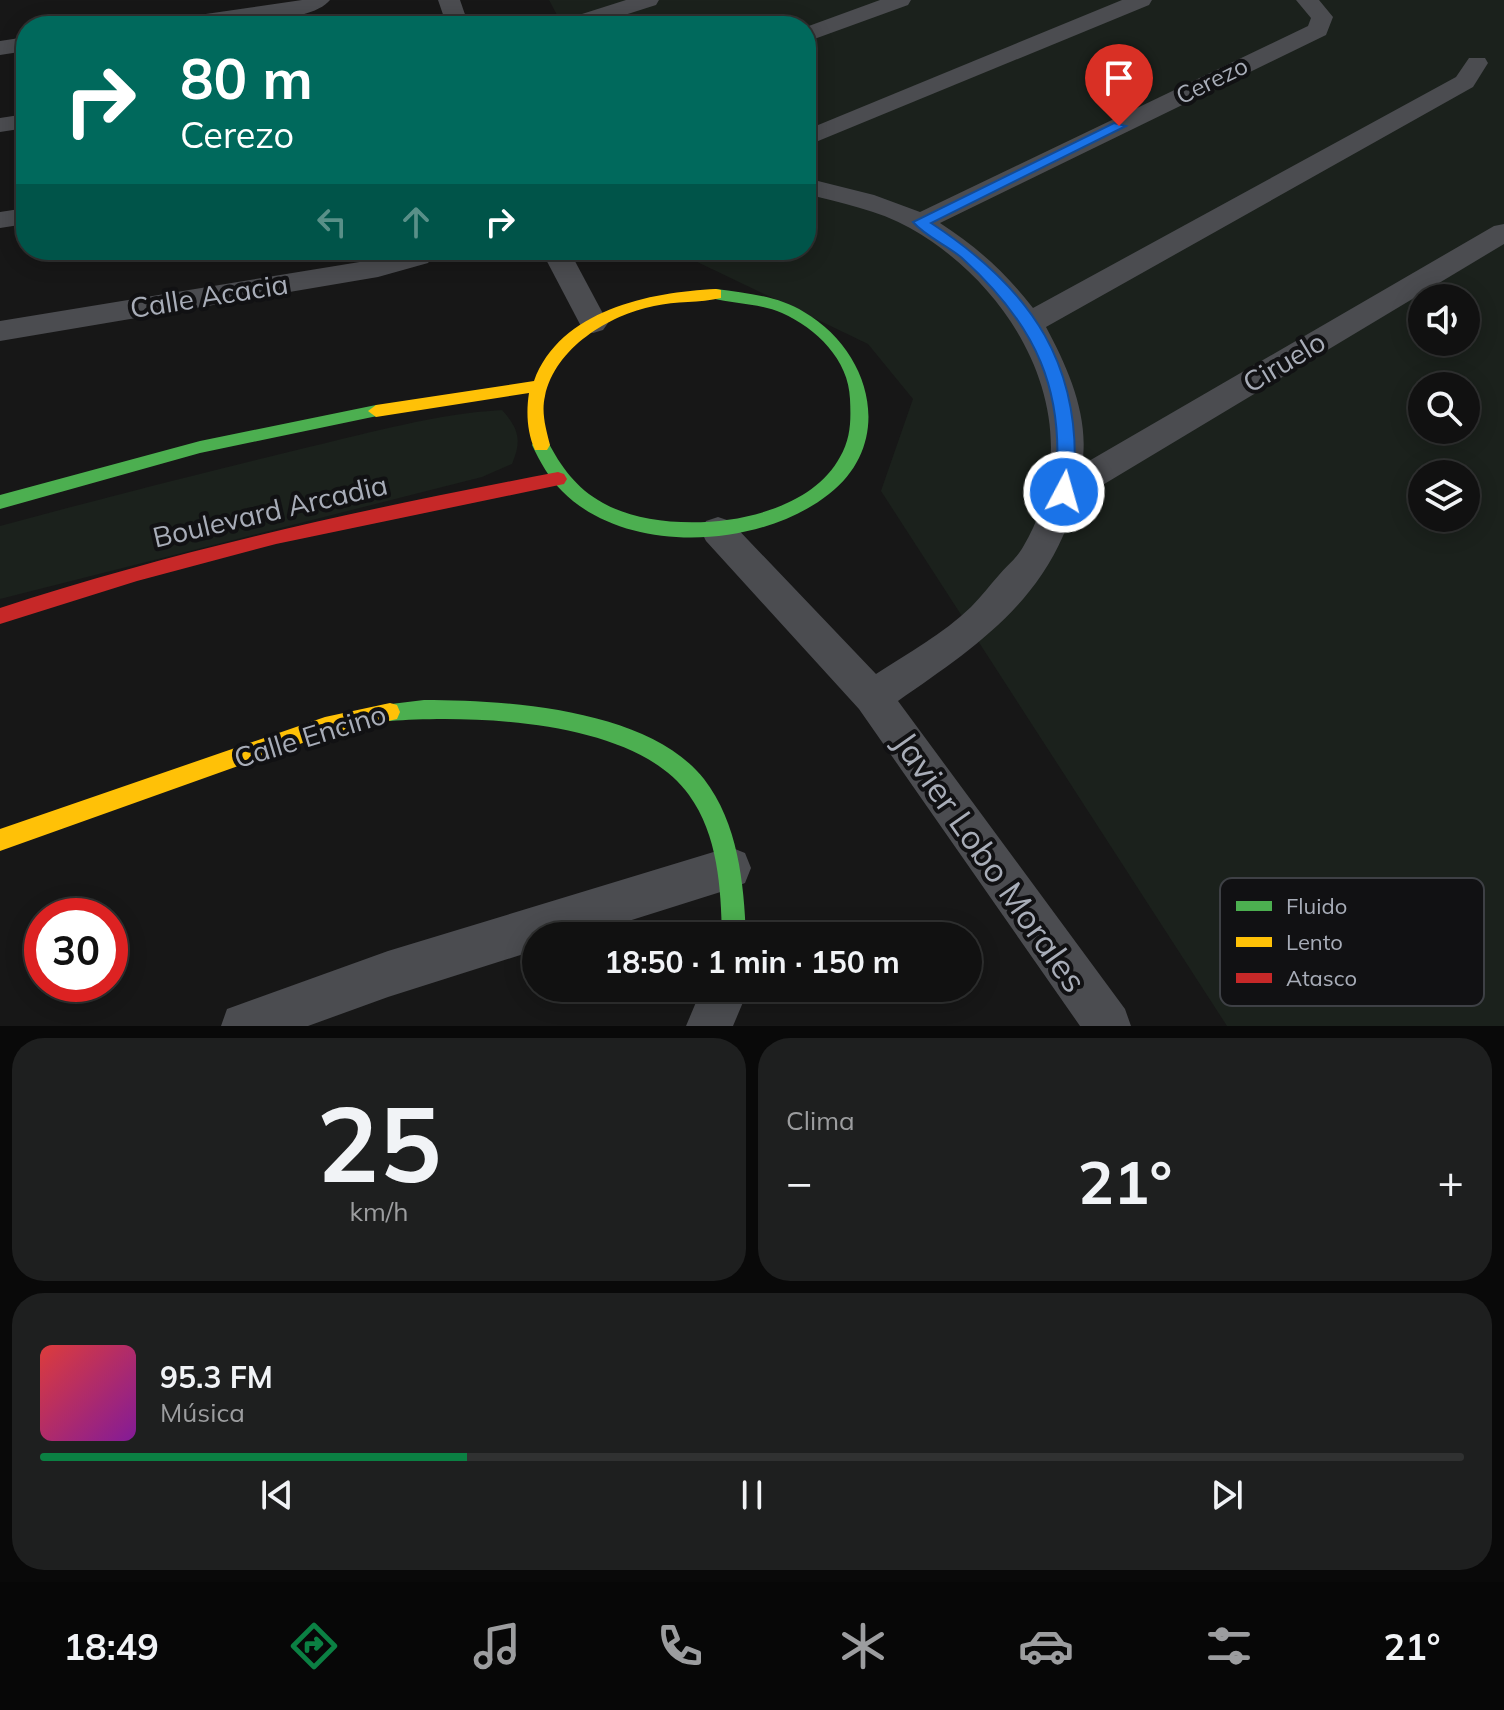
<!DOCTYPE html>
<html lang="es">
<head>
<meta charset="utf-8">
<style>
  body { margin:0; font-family:Mulish,sans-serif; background:#1e1f1f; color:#f1f3f6; height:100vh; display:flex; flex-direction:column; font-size:30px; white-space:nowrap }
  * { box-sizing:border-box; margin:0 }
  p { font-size:26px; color:#9c9d9f }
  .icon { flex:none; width:44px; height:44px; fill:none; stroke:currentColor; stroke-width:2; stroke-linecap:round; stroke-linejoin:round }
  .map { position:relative; height:1026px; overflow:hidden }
  .sheet { display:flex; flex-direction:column; gap:12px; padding:12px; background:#090909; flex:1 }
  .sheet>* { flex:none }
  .top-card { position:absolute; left:16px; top:16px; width:800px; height:244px; border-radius:32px; box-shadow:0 4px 20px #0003,0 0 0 2px #303131; background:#00695c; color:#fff; overflow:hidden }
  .tools { position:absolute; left:1408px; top:284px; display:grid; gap:16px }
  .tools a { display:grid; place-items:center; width:72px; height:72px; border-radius:50%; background:#111; box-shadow:0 4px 20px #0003,0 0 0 2px #303131; font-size:40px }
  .speed { position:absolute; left:24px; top:898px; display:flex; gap:16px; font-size:40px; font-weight:700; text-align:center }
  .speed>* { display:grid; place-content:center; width:104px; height:104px; border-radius:50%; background:#111; box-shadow:0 4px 20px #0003,0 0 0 2px #303131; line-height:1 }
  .speed .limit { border:12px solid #d22; background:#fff; color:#111 }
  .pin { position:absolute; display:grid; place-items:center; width:68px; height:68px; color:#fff; margin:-82px -34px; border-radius:50% 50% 50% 0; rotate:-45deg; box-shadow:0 0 8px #0007 }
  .pin .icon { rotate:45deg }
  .me { position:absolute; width:88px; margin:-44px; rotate:6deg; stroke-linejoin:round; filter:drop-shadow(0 0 6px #0008) }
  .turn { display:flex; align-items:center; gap:28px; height:168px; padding:0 32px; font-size:36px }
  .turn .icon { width:104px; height:104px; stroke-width:2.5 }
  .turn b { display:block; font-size:56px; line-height:68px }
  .lanes { display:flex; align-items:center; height:76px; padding:0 32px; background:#0003; justify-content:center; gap:40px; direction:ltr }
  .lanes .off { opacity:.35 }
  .big { font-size:60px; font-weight:700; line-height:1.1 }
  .sheet .card { flex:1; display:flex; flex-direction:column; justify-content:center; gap:12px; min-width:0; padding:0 28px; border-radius:32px; background:#1e1f1f }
  .sheet .dial { align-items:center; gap:0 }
  .dial b { font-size:104px; line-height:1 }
  .song { display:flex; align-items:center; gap:24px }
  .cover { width:96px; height:96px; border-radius:12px; background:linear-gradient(135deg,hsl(0 70% 55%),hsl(290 70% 35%)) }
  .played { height:8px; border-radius:4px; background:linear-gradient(90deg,#0b8043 30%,#303131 30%) }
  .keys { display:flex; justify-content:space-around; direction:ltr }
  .heat { display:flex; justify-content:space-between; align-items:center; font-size:44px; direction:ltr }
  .sheet .tiles { flex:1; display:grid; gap:12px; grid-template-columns:1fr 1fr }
  .card:last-child { grid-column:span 2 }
  .trip { position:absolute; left:522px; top:922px; width:460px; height:80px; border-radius:40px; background:#111; box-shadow:0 4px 20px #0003,0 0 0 2px #303131; font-weight:700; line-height:80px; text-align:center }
  .dock { display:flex; height:128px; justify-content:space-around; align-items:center; background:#070707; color:#9c9d9f }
  .dock .icon { width:56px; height:56px }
  .dock .current { color:#0b8043 }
  .dock b { font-size:36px; color:#f1f3f6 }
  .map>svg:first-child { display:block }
</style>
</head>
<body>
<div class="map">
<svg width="1504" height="1026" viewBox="0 0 1504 1026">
  <rect width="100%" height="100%" fill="#171717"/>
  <g fill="#1b211c" fill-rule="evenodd">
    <path d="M549 0H1504V1026H1227L881 491 913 399 868 344 691 259 686 250H806V26H563ZM1422 298H1466V342H1422ZM1422 386H1466V430H1422ZM1422 474H1466V518H1422Z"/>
    <path d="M502 410C519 429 522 440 512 464L482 477 0 599V526C103 498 206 472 309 447 373 432 436 414 502 410Z"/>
  </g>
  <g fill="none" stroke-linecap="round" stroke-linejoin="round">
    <g fill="#4b4c50" fill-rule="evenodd">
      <path d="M302 0H330C309 27 195 26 160 26L171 19Z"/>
      <polygon points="438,0 460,0 469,26 447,26"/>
      <polygon points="626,0 659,0 656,5 590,26 557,26 560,21"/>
      <polygon points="880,0 911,0 908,5 806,42 806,27"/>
      <polygon points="1122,0 1152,0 1149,5 806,146 806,130"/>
      <path d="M1296 0H1319L1333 17 1326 35 940 223C977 247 1006 273 1033 308L1456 77 1469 58H1485L1488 63 1473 87 1046 327C1068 368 1090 417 1082 465L1494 226 1504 224V244L1076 501C1074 513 1068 525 1063 536 1030 612 964 655 898 701L1125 1009 1131 1026H1080L859 709 706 541 701 531 706 521 718 517 730 521 876 674C908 653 943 634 971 607 981 597 989 586 999 575 1006 566 1017 558 1023 547 1094 428 1020 290 910 228 878 210 841 203 806 194V178L874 195 920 212 1308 26 1311 18Z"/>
      <polygon points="26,37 26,51 0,55 0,41"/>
      <polygon points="26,114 26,128 0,132 0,118"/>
      <polygon points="26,208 26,224 0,228 0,212"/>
      <polygon points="409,250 439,250 428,263 378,277 0,341 0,321 378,259"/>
      <polygon points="541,250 569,250 608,323 603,330 593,333 583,330"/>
      <polygon points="730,847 745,853 751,868 745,883 730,889 581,936 536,936 536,950 388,997 308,1026 221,1026 227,1009 388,951"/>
      <polygon points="702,988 749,988 733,1026 686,1026"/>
    </g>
    <g fill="#4caf50" fill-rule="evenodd">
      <path d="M716 289C746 293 778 296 804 312 871 351 896 442 829 494 760 549 626 556 562 491 549 478 540 462 532 445L535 440H547C561 467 576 488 603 503 665 538 803 527 840 457 851 438 851 420 850 399 849 360 816 328 782 313 759 303 734 304 711 298V290Z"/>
      <polygon points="376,405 382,407 384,411 382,415 200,453 0,509 0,495 200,441"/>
      <path d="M424 700C506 700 649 709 704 779 738 823 744 883 746 936H722C721 888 718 835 689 795 635 719 474 715 390 721L383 719 380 712 383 705Z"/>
    </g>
    <g fill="#ffc107" fill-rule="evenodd">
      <path d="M716 289 721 290V298C700 303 676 301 654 306 609 315 555 348 545 396 541 413 546 429 550 445L547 450H535C527 432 526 412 529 393L376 417 368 411 376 405 534 381C560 310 650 292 716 289Z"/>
      <polygon points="390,703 397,705 400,712 397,719 325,735 0,851 0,829 325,717"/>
    </g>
    <path fill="#c62828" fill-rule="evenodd" d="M558 472 564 474 567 479 564 484 276 544 137 581 0 624V608C183 548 369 508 558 472Z"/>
  </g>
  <path fill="#1a73e8" stroke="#114b97" stroke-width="2" d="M1114 123 1126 126 931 223C1032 289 1086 367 1073 492L1064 499 1055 492C1067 391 1036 325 962 258 947 245 926 237 913 222Z"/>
  <g text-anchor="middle" stroke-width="8" stroke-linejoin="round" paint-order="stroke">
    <g font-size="24" fill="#a8adb8" stroke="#111113">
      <text transform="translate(1212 81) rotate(-26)" y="8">Cerezo</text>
    </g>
    <g font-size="28" fill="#a8adb8" stroke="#111113">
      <text transform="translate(209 296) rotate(-9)" y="10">Calle Acacia</text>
      <text transform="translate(1284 362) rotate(-31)" y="10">Ciruelo</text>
      <text transform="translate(270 511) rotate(-13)" y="10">Boulevard Arcadia</text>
      <text transform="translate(310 736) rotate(-17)" y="10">Calle Encino</text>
    </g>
    <g font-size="34" fill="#a8adb8" stroke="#111113">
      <text transform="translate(990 862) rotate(55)" y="12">Javier Lobo Morales</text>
    </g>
  </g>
  <rect x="1220" y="878" width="264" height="128" rx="12" fill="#111113" stroke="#3e4045" stroke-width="2"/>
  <rect x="1236" y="901" width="36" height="10" fill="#4caf50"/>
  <rect x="1236" y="937" width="36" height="10" fill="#ffc107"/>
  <rect x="1236" y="973" width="36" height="10" fill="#c62828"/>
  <g font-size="22" fill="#a8adb8">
    <text x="1286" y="914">Fluido</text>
    <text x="1286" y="950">Lento</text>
    <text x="1286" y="986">Atasco</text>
  </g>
</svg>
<div class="tools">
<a><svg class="icon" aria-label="sound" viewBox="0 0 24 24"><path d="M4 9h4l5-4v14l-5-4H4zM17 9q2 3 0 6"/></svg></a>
<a><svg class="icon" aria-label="search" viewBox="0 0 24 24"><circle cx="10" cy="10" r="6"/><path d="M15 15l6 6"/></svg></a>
<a><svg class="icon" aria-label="layers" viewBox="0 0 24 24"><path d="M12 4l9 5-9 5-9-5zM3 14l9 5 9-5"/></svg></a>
</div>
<div class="speed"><div class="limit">30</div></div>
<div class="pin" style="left:1119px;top:126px;background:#d93025"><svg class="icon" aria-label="arrive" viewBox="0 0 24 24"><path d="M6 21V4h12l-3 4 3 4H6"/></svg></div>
<svg class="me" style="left:1064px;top:492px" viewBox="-20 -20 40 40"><circle r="17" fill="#1a73e8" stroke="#fff" stroke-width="3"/><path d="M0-11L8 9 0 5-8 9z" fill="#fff"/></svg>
<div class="trip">18:50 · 1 min · 150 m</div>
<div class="top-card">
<div class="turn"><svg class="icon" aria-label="right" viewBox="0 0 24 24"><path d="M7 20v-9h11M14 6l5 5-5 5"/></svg><div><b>80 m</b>Cerezo</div></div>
<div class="lanes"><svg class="icon off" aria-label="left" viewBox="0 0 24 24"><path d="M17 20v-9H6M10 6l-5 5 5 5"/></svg><svg class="icon off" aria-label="ahead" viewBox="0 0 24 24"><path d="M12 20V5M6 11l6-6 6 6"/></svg><svg class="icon" aria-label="right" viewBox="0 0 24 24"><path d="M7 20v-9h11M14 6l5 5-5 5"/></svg></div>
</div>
</div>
<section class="sheet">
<div class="tiles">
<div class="card dial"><b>25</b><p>km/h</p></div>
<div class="card"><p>Clima</p>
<div class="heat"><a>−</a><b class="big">21°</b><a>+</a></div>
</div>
<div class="card">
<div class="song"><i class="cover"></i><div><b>95.3 FM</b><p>Música</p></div></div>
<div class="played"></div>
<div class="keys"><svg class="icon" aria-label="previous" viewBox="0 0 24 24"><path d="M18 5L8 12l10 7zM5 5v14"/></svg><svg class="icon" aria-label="pause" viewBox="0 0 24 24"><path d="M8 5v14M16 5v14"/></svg><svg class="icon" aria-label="next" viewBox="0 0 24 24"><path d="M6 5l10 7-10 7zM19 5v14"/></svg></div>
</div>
</div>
</section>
<nav class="dock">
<b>18:49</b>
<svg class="icon current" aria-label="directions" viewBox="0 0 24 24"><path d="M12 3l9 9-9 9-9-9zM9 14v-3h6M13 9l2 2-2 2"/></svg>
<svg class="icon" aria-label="music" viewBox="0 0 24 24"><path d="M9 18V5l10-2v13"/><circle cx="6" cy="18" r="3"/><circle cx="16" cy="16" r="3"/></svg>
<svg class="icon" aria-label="phone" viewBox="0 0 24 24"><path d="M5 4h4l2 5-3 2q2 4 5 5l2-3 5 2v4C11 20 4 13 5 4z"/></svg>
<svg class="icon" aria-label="climate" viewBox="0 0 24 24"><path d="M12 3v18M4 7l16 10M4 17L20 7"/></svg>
<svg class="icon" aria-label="car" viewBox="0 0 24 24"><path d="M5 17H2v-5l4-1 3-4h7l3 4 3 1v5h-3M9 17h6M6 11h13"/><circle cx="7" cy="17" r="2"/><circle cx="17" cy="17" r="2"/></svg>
<svg class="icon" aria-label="filters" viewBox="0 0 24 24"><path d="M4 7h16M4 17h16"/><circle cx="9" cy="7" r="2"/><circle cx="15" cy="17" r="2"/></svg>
<b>21°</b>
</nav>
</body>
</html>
